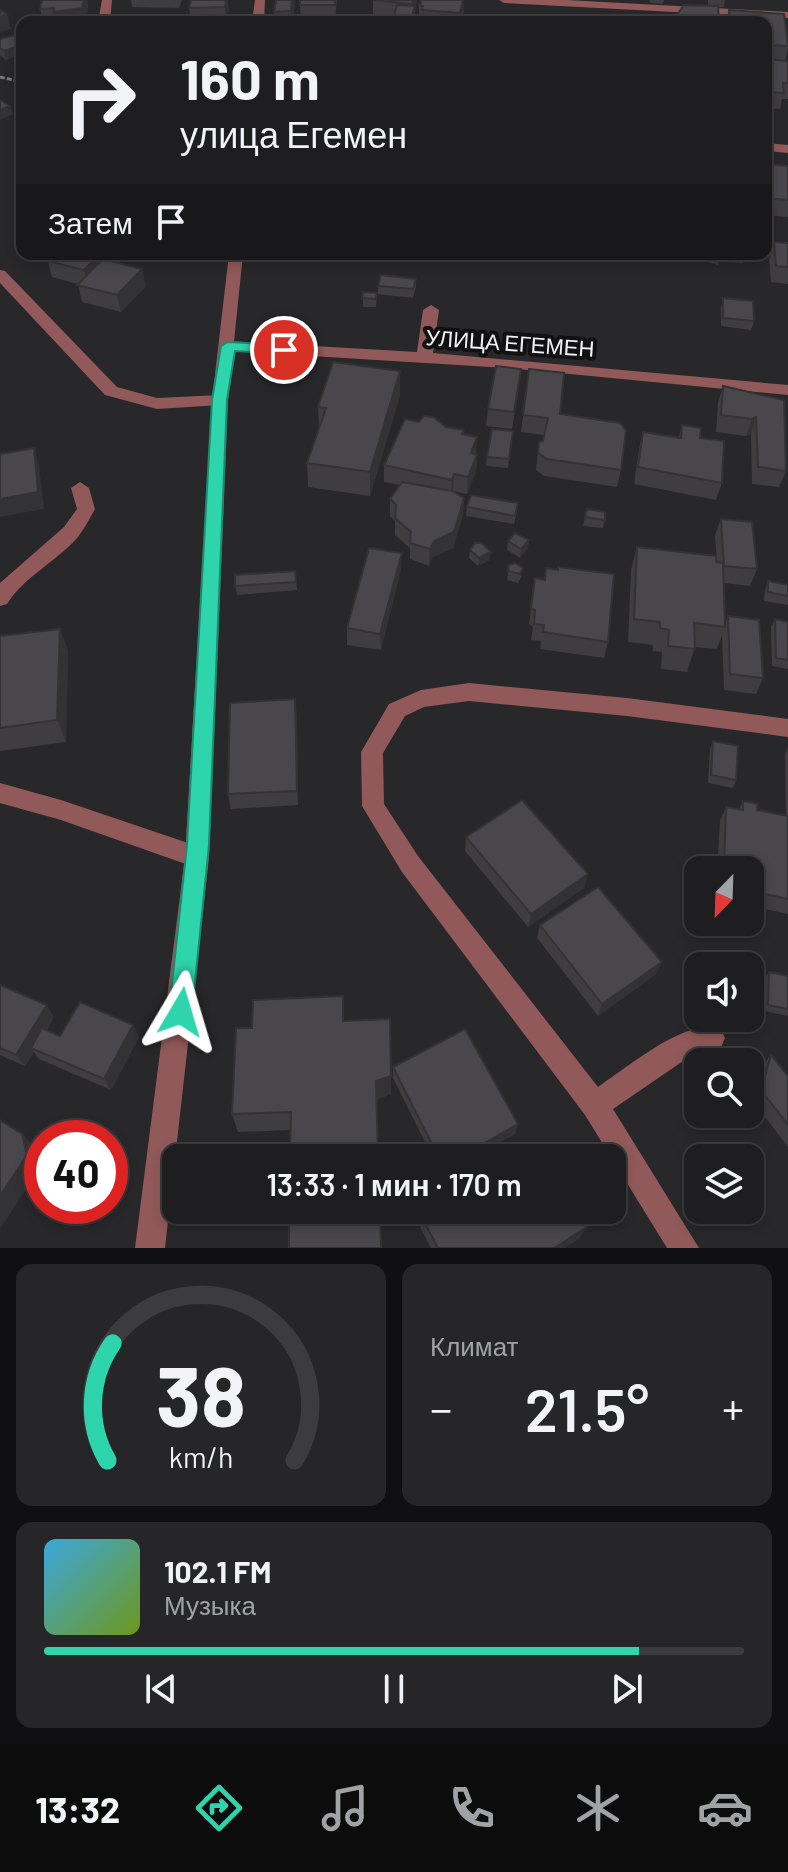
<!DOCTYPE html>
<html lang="ru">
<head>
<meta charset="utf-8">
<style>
  body { margin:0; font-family:Barlow,sans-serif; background:#262629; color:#f1f3f6; height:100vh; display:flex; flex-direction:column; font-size:30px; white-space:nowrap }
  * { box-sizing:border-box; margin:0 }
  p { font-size:26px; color:#a1a2a5 }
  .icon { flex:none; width:44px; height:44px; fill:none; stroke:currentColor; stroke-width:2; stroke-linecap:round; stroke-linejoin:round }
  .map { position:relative; height:1248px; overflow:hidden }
  .panel { display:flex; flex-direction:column; gap:16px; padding:16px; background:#101012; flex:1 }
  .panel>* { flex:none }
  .hud { position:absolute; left:16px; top:16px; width:756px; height:244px; border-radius:16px; box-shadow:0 4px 12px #0003,0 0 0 2px #3c3b3e; background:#1e1d20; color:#f1f3f6; overflow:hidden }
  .needle { width:52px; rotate:203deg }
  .fabs { position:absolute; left:684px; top:856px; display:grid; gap:16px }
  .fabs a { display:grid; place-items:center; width:80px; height:80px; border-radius:16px; background:#1e1d20; box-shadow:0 4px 12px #0003,0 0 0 2px #3c3b3e; font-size:40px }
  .speed { position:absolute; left:24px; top:1120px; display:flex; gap:16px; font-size:40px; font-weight:700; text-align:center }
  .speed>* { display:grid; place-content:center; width:104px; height:104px; border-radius:50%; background:#1e1d20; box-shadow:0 4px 12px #0003,0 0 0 2px #3c3b3e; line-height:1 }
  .speed .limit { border:12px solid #d22; background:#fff; color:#111 }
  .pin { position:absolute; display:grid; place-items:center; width:68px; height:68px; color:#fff; margin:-34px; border:4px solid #fff; border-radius:50%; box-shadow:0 2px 8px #0007 }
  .me { position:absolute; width:88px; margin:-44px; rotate:7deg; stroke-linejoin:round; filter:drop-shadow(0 0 6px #0008) }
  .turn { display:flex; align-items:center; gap:28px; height:168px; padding:0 32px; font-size:36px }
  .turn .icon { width:104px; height:104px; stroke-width:2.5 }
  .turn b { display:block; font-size:56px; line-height:68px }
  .then { display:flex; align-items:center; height:76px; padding:0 32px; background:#0003; gap:16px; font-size:30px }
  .big { font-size:60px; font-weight:600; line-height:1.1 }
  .panel .card { flex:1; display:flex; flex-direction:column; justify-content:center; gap:12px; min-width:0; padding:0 28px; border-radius:16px; background:#262629 }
  .panel .dial { align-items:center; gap:0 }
  .dial svg { height:208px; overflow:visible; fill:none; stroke:#3c3b3e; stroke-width:7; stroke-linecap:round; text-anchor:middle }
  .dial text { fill:#f1f3f6; stroke:none }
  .song { display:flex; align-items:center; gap:24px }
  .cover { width:96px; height:96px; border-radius:12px; background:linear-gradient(135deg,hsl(200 70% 55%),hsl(80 70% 35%)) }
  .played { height:8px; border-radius:4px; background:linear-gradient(90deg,#2ed4ab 85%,#3c3b3e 85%) }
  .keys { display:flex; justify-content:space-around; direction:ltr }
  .heat { display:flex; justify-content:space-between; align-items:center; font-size:44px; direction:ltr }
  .panel .tiles { flex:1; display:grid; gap:16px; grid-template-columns:1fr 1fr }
  .card:last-child { grid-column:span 2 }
  .trip { position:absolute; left:162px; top:1144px; width:464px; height:80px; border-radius:16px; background:#1e1d20; box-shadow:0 4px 12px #0003,0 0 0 2px #3c3b3e; font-weight:600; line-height:80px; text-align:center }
  .menu { display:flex; height:128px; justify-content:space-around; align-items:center; background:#0c0c0d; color:#a1a2a5 }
  .menu .icon { width:56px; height:56px }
  .menu .current { color:#2ed4ab }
  .menu b { font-size:36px; color:#f1f3f6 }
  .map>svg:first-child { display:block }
</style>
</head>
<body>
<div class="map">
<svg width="788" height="1248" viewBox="0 0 788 1248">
  <rect width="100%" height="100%" fill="#28272a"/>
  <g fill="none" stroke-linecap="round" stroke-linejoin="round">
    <polyline stroke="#78777a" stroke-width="3" stroke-dasharray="5 2" stroke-linecap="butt" points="0,77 22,82"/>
    <g fill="#915959" fill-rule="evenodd">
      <polygon points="102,0 112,0 110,22 98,22"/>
      <polygon points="499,0 567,0 788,12 788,18 504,3"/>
      <polygon points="766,143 788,145 788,153 766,151"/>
      <polygon points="0,270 5,271 117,387 157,398 220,395 228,400 220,405 157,409 105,395 0,283"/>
      <polygon points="431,305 439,310 433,353 788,385 788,395 507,368 228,351 220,346 228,341 417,352 423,310"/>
      <path d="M80 482 89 488 95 509C90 518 84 529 78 537 56 562 25 576 7 604L0 606V583L64 527 77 509 71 488Z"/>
      <path d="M469 683 627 698 788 719V737L627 716 469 701 424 707 405 716 383 753 384 804 418 856 598 1087C625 1069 689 1015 721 1029L725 1038 721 1047 689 1057 613 1109 699 1248H667L585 1115 402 872 362 806 361 752 389 704 421 690Z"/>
      <polygon points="0,783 61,800 197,846 205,849 209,857 205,865 197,868 61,820 0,803"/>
    </g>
    <g fill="#915959" fill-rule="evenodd">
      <polygon points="255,0 265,0 264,22 252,22"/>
      <polygon points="229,254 243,254 228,400 209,857 165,1248 135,1248 185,857 212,400"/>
    </g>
  </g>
  <g fill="#3f3d40">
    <polygon points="42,0 87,0 88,8 86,20 90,22 43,22 40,9"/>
    <polygon points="131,0 182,0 179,8 132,7"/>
    <polygon points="191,0 229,9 226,22 180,22 191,20 189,8"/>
    <polygon points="295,0 293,22 275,22 274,12"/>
    <polygon points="337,0 335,20 301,20 300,5"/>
    <polygon points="373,0 417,0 415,8 415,22 392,22 393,17 373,16"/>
    <polygon points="650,0 664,0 663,4 650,3"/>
    <polygon points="708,0 725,0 724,7 718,7 719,22 673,22 674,19 708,6"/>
    <polygon points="419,5 464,11 461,22 421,22 421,21 419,21"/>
    <polygon points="729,10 784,14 788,41 788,49 785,61 788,61 788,99 782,99 780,109 766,108 766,22 726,22"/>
    <polygon points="22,33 22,54 6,60 0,55 0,39"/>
    <polygon points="22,133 22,154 19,152 15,136"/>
    <polygon points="766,157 767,164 788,166 788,217 766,215"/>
    <polygon points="774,242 788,243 788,284 771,282 769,259"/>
    <polygon points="48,254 103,254 105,260 146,286 121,312 82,302 78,284 52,277 48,261 49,259"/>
    <polygon points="687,254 744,254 742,263 719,261 718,265 689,256"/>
    <polygon points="416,279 416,287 413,298 378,294 378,286"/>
    <polygon points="363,292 377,293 376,307 363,307"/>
    <polygon points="723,298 754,321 751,330 721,326 721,307"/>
    <polygon points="529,369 560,414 621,470 617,487 544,476 536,470 539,442 543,441 544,435 521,432"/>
    <polygon points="400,371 400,395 370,496 308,487 307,463 319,428 318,407"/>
    <polygon points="519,386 512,429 486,426 488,409"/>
    <polygon points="723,386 784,400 786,471 779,487 752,484 751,434 746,436 716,432 718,403"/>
    <polygon points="682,425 700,438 722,483 716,500 634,484 639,449 643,432 679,437"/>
    <polygon points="446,427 463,434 477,455 476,472 467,494 453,491 464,498 463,515 453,548 433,557 429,566 410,559 410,548 395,535 395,521 390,516 390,499 400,485 384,482 384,465"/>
    <polygon points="513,431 508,468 486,466 487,457"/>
    <polygon points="467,507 517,511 514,524 466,516"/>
    <polygon points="587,509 605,520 603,528 583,526"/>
    <polygon points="721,519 757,569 750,586 724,583 725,624 728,616 763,678 756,694 724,690 722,635 717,649 695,647 687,672 661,669 662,652 653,651 653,645 628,642 631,570 637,547 717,562 715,535"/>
    <polygon points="529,540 528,548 520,558 507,550 508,541"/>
    <polygon points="470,550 490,560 478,566 469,558"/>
    <polygon points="509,565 522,576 518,583 507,580"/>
    <polygon points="401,569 381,650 347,645 347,628"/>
    <polygon points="295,571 297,590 237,595 235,586"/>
    <polygon points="535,578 608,642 604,658 540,649 541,641 531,640 533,627 529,624"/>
    <polygon points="768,581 788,585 788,605 764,601 765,590"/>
    <polygon points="775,619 788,622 788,669 772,666 771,627"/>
    <polygon points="60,629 68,652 66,742 0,751 0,636"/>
    <polygon points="297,715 298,805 231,809 228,794"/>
    <polygon points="713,741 736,780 733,788 708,783 710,749"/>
    <polygon points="788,747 788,914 750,906 750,870 717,870 720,821 726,807 739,809 743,801 757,810 786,816 785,754"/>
    <polygon points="466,837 588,874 584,888 528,927 465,851"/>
    <polygon points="540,925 656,974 598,1016 537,938"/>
    <polygon points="769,972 788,976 788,1016 764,1011 765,978"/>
    <polygon points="750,977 761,1002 757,1008 750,1006"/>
    <polygon points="0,985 54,1017 47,1030 60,1036 139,1037 111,1090 39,1059 34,1052 25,1066 0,1055"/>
    <polygon points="345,1021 391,1094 291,1130 238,1132 232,1114"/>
    <polygon points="771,1055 788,1076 788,1147 752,1100 762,1066"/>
    <polygon points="393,1067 518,1124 515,1134 472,1158 433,1158 393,1078"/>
    <polygon points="421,1216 580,1238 564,1248 431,1248 420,1227"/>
  </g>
  <g fill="#333234">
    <polygon points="84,0 87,0 88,8 85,22 55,22 53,12"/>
    <polygon points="226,0 228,0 229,9 226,22 225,7"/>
    <polygon points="292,0 295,0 292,22 291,11"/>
    <polygon points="413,0 417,0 417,2 415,8 415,22 410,22"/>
    <polygon points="463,0 464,11 461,22 460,22"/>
    <polygon points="7,14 11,29 0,32 0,16"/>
    <polygon points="22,45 22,54 6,60 4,51"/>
    <polygon points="10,106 13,114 0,120 0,110"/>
    <polygon points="100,254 103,254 106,268 88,287 84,270"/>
    <polygon points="142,269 146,286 121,312 117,295"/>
    <polygon points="400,371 400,395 370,496 370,472"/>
    <polygon points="756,417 751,434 746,436 752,419"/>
    <polygon points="477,437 476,454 471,453"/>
    <polygon points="34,448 39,465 44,509 0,517 0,499"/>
    <polygon points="477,455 476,472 467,494 468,477"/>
    <polygon points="454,474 453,491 451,497 452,480"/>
    <polygon points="464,498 463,515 453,548 433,557 429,566 430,549"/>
    <polygon points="529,540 528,548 520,558 521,549"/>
    <polygon points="491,552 490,560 478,566 479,558"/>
    <polygon points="402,553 401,569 381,650 380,634"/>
    <polygon points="60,629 68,652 66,742 57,720"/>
    <polygon points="295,699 297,715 298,805 297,791"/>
    <polygon points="588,874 584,888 528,927 531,914"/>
    <polygon points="662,962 656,974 598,1016 602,1004"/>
    <polygon points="47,1005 54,1017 35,1049 31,1048 34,1052 25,1066 16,1055"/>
    <polygon points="133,1025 139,1037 111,1090 104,1079"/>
    <polygon points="391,1076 391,1094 377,1100 376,1081"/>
    <polygon points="518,1124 515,1134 472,1158 458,1158"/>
    <polygon points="22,1134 35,1147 40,1168 0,1229 0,1196"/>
    <polygon points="587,1227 580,1238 564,1248 554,1248"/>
  </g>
  <g fill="#49474b" stroke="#333234" stroke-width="2">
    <polygon points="42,0 84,0 82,8 53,12 54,8 40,9"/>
    <polygon points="191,0 226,0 225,7 189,8"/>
    <polygon points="276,0 292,0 291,11 274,12"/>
    <rect x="300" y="0" width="35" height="5"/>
    <polygon points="373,0 413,0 412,4"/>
    <polygon points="422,0 463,0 460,13 422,10 423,6 419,5"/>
    <polygon points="397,5 415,6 410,22 392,22"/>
    <polygon points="684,5 718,6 719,22 681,22 674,19"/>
    <polygon points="0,10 7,14 0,16"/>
    <polygon points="729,10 784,14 788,46 766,45 766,22 730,22"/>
    <polygon points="304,19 337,20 337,22 303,22"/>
    <polygon points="75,20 90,20 89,22 75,22"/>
    <polygon points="181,20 226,20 226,22 180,22"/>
    <polygon points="22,33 22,45 4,51 0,48 0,39"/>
    <polygon points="766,59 788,61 788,83 783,83 784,93 766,92"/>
    <polygon points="0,100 10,106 0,110"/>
    <polygon points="22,133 22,140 15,136"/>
    <polygon points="766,164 788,166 788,200 766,198"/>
    <polygon points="774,242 788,243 788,267 776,266"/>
    <polygon points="55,254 100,254 84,270 48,261"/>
    <polygon points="103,259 142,269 117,295 77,285"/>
    <polygon points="381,275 416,279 413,289 378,286"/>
    <polygon points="363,292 377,293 376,299 362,298"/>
    <polygon points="723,298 753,301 754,321 723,318"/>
    <polygon points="333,362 400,371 370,472 307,463 326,408 318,407"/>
    <polygon points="496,366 521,369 514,412 488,409"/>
    <polygon points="529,369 564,373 560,414 620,423 626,430 621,470 547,459 538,453 539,442 543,441 548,418 523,415"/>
    <polygon points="723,386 784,400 786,471 758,467 756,417 752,419 721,415"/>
    <polygon points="424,416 433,417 446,427 464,430 462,434 477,437 471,453 477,455 468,477 454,474 452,480 384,465 405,419 419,422"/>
    <polygon points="682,425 701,428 700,438 724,441 722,483 638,467 643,432 681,438"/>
    <polygon points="492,429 513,431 509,459 487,457"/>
    <polygon points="34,448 38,492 0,499 0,454"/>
    <polygon points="402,482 452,491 464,498 454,532 434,541 430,549 410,543 411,532 395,518 396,505 390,499"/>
    <polygon points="471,495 518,503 515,516 467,507"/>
    <polygon points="587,509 605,512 605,520 585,517"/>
    <polygon points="721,519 752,522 757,569 724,566"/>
    <polygon points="515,533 529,540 521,549 508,541"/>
    <polygon points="475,543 482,543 491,552 479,558 470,550"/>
    <polygon points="637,547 716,556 716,562 723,563 725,627 694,623 695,649 668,646 669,630 660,628 660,622 634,619"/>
    <polygon points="369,548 402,553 380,634 347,628"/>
    <polygon points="515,563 523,568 520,574 508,571 509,565"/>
    <polygon points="558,567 614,574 608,642 543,632 544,625 534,624 535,610 531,608 535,578 545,580 546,568 558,570"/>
    <polygon points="295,571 296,582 235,586 235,575"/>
    <polygon points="768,581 788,585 788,596 768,592"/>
    <polygon points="728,616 759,620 763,678 730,674"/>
    <polygon points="775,619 788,622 788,660 776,658"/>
    <polygon points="60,629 57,720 0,728 0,636"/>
    <polygon points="295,699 297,791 228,794 230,703"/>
    <polygon points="713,741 738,746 736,780 711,775"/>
    <polygon points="522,800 588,874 531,914 466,837"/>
    <polygon points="743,801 758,804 757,810 788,816 788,899 750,891 750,870 724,870 726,807 743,810"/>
    <polygon points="598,887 662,962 602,1004 540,925"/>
    <polygon points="769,972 788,976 788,1009 768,1005"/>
    <polygon points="750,977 764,981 761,1002 750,998"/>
    <polygon points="0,985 47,1005 16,1055 0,1048"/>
    <polygon points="343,996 343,1021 390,1019 391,1076 376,1081 378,1158 290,1158 291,1112 232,1114 236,1028 252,1028 253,1000"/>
    <polygon points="80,1002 133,1025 104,1079 31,1048 42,1028 60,1036"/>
    <polygon points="465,1029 518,1124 458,1158 439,1158 393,1067"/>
    <polygon points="736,1053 757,1061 750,1103 750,1062 734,1062"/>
    <polygon points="771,1055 788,1076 788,1125 761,1090"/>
    <polygon points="0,1120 22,1134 27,1155 0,1196"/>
    <polygon points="538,1144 547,1158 515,1158"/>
    <polygon points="289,1210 380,1210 381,1248 289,1248"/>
    <polygon points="430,1210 577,1210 587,1227 554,1248 438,1248 421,1216"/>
  </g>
  <polygon fill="#2ed4ab" stroke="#1e8a6f" stroke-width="2" points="228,342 284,345 292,350 284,354 235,351 227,400 209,845 192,1012 189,1021 181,1024 172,1021 169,1012 187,845 212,400 221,346"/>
  <g text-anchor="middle" stroke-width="8" stroke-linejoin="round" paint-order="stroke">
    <g font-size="22" fill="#f2f1f3" stroke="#111012">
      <text transform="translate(510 343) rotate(4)" y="8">УЛИЦА ЕГЕМЕН</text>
    </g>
  </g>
</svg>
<div class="fabs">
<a><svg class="needle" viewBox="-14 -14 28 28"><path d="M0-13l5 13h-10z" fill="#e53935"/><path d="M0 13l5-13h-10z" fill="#a1a2a5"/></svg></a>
<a><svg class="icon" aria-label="sound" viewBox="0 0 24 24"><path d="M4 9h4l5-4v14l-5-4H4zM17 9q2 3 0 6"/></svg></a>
<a><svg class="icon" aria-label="search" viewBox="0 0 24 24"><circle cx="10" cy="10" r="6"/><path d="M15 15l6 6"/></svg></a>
<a><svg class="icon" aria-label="layers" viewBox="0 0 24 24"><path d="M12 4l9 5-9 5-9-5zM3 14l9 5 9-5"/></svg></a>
</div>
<div class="speed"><div class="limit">40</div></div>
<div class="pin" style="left:284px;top:350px;background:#d93025"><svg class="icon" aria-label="arrive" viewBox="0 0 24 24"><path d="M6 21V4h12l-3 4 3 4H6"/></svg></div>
<svg class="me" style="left:181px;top:1012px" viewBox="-20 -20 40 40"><path d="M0-17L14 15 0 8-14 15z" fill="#2ed4ab" stroke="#fff" stroke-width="4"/></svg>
<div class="trip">13:33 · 1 мин · 170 m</div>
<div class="hud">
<div class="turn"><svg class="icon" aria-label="right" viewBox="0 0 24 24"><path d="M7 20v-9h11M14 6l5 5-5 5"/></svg><div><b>160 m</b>улица Егемен</div></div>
<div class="then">Затем<svg class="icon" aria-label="arrive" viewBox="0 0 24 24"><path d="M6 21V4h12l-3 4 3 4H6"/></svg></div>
</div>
</div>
<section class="panel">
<div class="tiles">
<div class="card dial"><svg viewBox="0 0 100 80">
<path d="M14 69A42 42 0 1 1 86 69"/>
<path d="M14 69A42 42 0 0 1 16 24" stroke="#2ed4ab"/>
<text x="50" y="56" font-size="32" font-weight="700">38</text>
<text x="50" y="72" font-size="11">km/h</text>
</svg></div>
<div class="card"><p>Климат</p>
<div class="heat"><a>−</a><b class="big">21.5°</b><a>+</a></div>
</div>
<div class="card">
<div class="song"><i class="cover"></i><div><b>102.1 FM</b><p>Музыка</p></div></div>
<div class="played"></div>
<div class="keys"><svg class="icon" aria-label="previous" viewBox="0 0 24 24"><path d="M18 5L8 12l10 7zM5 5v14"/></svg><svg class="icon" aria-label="pause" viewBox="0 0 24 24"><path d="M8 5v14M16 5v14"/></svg><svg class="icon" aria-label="next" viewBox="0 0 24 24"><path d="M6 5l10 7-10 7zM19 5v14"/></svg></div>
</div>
</div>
</section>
<nav class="menu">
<b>13:32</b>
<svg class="icon current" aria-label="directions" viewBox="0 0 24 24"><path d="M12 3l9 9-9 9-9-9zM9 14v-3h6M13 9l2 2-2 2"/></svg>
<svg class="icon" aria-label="music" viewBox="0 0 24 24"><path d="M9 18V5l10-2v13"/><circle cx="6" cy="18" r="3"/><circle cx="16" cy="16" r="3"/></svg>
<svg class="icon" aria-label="phone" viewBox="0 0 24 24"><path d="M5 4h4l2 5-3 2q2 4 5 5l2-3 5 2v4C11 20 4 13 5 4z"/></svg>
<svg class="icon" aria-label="climate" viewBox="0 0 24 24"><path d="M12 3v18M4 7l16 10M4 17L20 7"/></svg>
<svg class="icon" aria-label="car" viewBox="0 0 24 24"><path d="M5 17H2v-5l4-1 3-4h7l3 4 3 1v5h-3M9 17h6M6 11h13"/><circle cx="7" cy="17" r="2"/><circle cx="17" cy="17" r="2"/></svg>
</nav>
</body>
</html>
